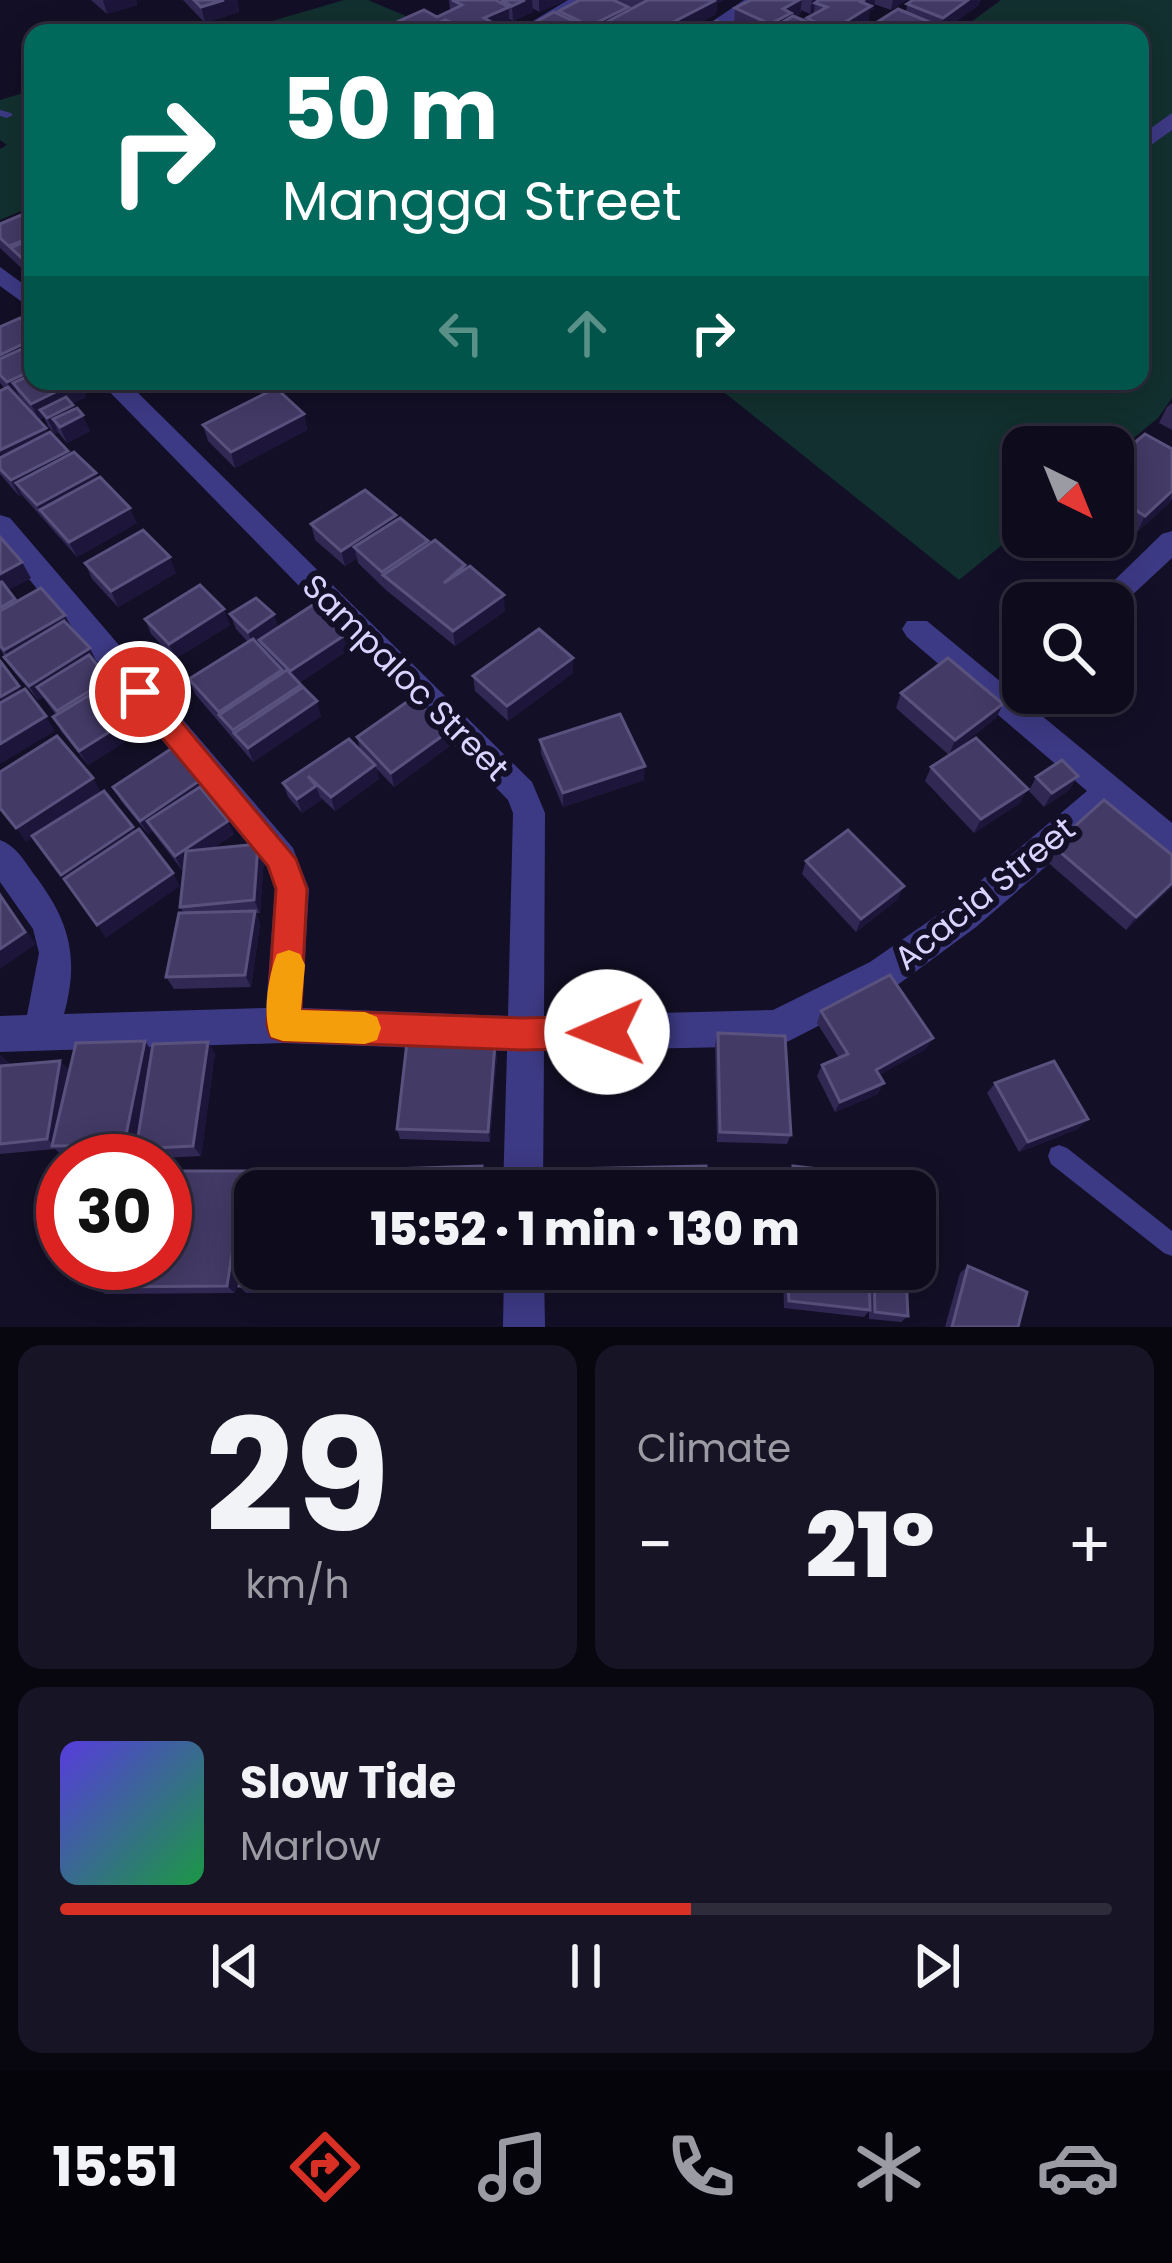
<!DOCTYPE html>
<html lang="en">
<head>
<meta charset="utf-8">
<style>
  body { margin:0; font-family:Poppins,sans-serif; background:#171425; color:#f1f3f6; height:100vh; display:flex; flex-direction:column; font-size:45px; white-space:nowrap }
  * { box-sizing:border-box; margin:0 }
  p { font-size:39px; color:#9b9ba3 }
  .icon { flex:none; width:66px; height:66px; fill:none; stroke:currentColor; stroke-width:2; stroke-linecap:round; stroke-linejoin:round }
  .map { position:relative; height:1327px; overflow:hidden }
  .sheet { display:flex; flex-direction:column; gap:18px; padding:18px; background:#08060f; flex:1 }
  .sheet>* { flex:none }
  .banner { position:absolute; left:24px; top:24px; width:1125px; height:366px; border-radius:24px; box-shadow:0 6px 30px #0003,0 0 0 3px #2e2b3b; background:#00695c; color:#fff; overflow:hidden }
  .needle { width:78px; rotate:137deg }
  .tools { position:absolute; left:1002px; top:426px; display:grid; gap:24px }
  .tools a { display:grid; place-items:center; width:132px; height:132px; border-radius:24px; background:#0e0b1c; box-shadow:0 6px 30px #0003,0 0 0 3px #2e2b3b; font-size:60px }
  .speed { position:absolute; left:36px; top:1134px; display:flex; gap:24px; font-size:60px; font-weight:700; text-align:center }
  .speed>* { display:grid; place-content:center; width:156px; height:156px; border-radius:50%; background:#0e0b1c; box-shadow:0 6px 30px #0003,0 0 0 3px #2e2b3b; line-height:1 }
  .speed .limit { border:18px solid #d22; background:#fff; color:#111 }
  .pin { position:absolute; display:grid; place-items:center; width:102px; height:102px; color:#fff; margin:-51px; border:6px solid #fff; border-radius:50%; box-shadow:0 3px 12px #0007 }
  .me { position:absolute; width:132px; margin:-66px; rotate:269deg; stroke-linejoin:round; filter:drop-shadow(0 0 9px #0008) }
  .turn { display:flex; align-items:center; gap:42px; height:252px; padding:0 60px; font-size:54px }
  .turn .icon { width:156px; height:156px; stroke-width:2.5 }
  .turn b { display:block; font-size:84px; line-height:102px }
  .lanes { display:flex; align-items:center; height:114px; padding:0 60px; background:#0003; justify-content:center; gap:60px; direction:ltr }
  .lanes .off { opacity:.35 }
  .big { font-size:90px; font-weight:800; line-height:1.1 }
  .sheet .card { flex:1; display:flex; flex-direction:column; justify-content:center; gap:18px; min-width:0; padding:0 42px; border-radius:24px; background:#171425 }
  .sheet .dial { align-items:center; gap:0 }
  .dial b { font-size:156px; line-height:1 }
  .song { display:flex; align-items:center; gap:36px }
  .cover { width:144px; height:144px; border-radius:18px; background:linear-gradient(135deg,hsl(250 70% 55%),hsl(140 70% 35%)) }
  .played { height:12px; border-radius:6px; background:linear-gradient(90deg,#d93025 60%,#2e2b3b 60%) }
  .keys { display:flex; justify-content:space-around; direction:ltr }
  .heat { display:flex; justify-content:space-between; align-items:center; font-size:66px; direction:ltr }
  .sheet .tiles { flex:1; display:grid; gap:18px; grid-template-columns:1fr 1fr }
  .card:last-child { grid-column:span 2 }
  .trip { position:absolute; left:234px; top:1170px; width:702px; height:120px; border-radius:24px; background:#0e0b1c; box-shadow:0 6px 30px #0003,0 0 0 3px #2e2b3b; font-weight:800; line-height:120px; text-align:center }
  .tabs { display:flex; height:192px; justify-content:space-around; align-items:center; background:#06040b; color:#9b9ba3 }
  .tabs .icon { width:84px; height:84px }
  .tabs .selected { color:#d93025 }
  .tabs b { font-size:54px; color:#f1f3f6 }
  .map>svg:first-child { display:block }
</style>
</head>
<body>
<div class="map">
<svg width="1172" height="1327" viewBox="0 0 1172 1327">
  <rect width="100%" height="100%" fill="#130f26"/>
  <g fill="#12302f">
    <polygon points="344,0 368,0 406,16 378,33 231,33"/>
    <polygon points="1001,0 1172,0 1172,398 1158,418 1113,455 1113,447 1023,447 1023,528 959,580 710,381 1140,381 1140,33 956,33"/>
    <polygon points="33,90 33,206 0,220 0,149 7,145 0,140 0,100"/>
  </g>
  <g fill="none" stroke-linecap="round" stroke-linejoin="round">
    <g fill="#3d3a85" fill-rule="evenodd">
      <polygon points="0,110 11,113 13,115 7,118 0,116"/>
      <polygon points="1059,1145 1067,1148 1172,1231 1172,1256 1164,1253 1051,1164 1048,1156 1051,1148"/>
    </g>
    <g fill="#3d3a85" fill-rule="evenodd">
      <polygon points="568,0 591,0 536,33 513,33"/>
      <polygon points="744,0 766,0 717,33 695,33"/>
      <polygon points="1172,113 1172,130 1140,153 1140,136"/>
      <polygon points="0,267 33,291 33,310 0,286"/>
      <path d="M99 381H126L532 782 545 813 544 1016 773 1010 870 962 952 905 1087 791 907 637 902 629 907 621H927L1172 823V858L1160 853 1110 811 976 927 896 986 789 1041 776 1046 544 1051 543 1191H503L507 1051 283 1043 0 1052V1016L27 1015 39 953 33 929 0 882V840C16 846 23 859 33 873 69 920 80 956 64 1014L266 1008 275 889 267 867 0 544V515L10 518 293 848 309 889 302 1008 508 1016 513 813 508 800Z"/>
      <polygon points="1172,531 1172,558 1115,611 1113,603 1091,603 1162,534"/>
      <polygon points="504,1269 544,1269 545,1327 503,1327"/>
    </g>
  </g>
  <g fill="#312854" fill-rule="evenodd">
    <polygon points="91,0 136,0 137,5 107,14"/>
    <polygon points="183,0 237,0 239,12 205,23"/>
    <polygon points="449,0 567,0 539,12 532,8 533,12 513,21 509,19 509,22 495,29 495,33 389,33 388,26 437,17 450,10"/>
    <polygon points="580,0 724,0 717,3 716,14 681,33 516,33 559,14 559,11"/>
    <path d="M750 0H907L891 10 874 4V8L870 11 868 22 849 33H696H743L745 29 734 24 735 8ZM801 10 810 14 814 11V14L807 18 806 21 795 17 800 14Z"/>
    <polygon points="907,4 979,5 939,33 877,33 879,21 906,13"/>
    <polygon points="33,210 33,278 32,278 0,248 0,224"/>
    <polygon points="0,327 33,381 79,381 86,397 71,404 90,431 67,443 58,432 55,434 48,426 44,417 39,420 19,396 17,397 48,433 69,454 96,473 98,479 137,523 77,557 22,495 19,496 0,474 0,391 5,389 0,383"/>
    <polygon points="361,381 394,381 375,392"/>
    <polygon points="975,381 999,381 988,391 974,383"/>
    <polygon points="1172,403 1172,430 1159,423 1167,407"/>
    <polygon points="304,414 307,430 235,468 208,441 203,425"/>
    <polygon points="1172,449 1172,498 1170,502 1137,532 1113,516 1113,452"/>
    <polygon points="396,515 397,520 428,545 466,568 505,611 455,646 386,590 358,563 357,558 345,566 315,540 311,524"/>
    <polygon points="0,537 31,578 8,590 17,601 73,630 111,682 146,709 153,724 88,765 61,731 53,717 56,715 43,697 38,700 14,672 0,649"/>
    <polygon points="85,563 176,573 118,607 92,579"/>
    <polygon points="230,614 354,646 299,683 321,716 253,762 195,694 189,679 248,642 236,629"/>
    <polygon points="145,619 230,625 175,659 151,634"/>
    <polygon points="573,673 508,721 475,691 473,676"/>
    <polygon points="901,693 1003,704 996,718 949,755 896,708"/>
    <polygon points="357,737 451,745 394,787 376,768 379,779 335,811 320,797 321,800 302,813 288,797 283,783 360,749"/>
    <polygon points="540,740 644,780 563,807 541,754"/>
    <polygon points="931,767 1020,803 974,833 925,781"/>
    <polygon points="1078,776 1069,790 1044,807 1029,791 1036,777"/>
    <polygon points="113,787 208,793 206,794 234,834 213,848 264,858 260,913 256,913 260,924 251,987 174,989 166,977 184,913 180,907 184,868 182,870 152,831 148,834 121,801"/>
    <polygon points="1053,846 1172,855 1172,887 1126,930 1045,860"/>
    <polygon points="806,861 898,899 856,932 802,874"/>
    <polygon points="821,1011 926,1049 879,1075 878,1094 835,1112 817,1076 822,1065 839,1058 817,1023"/>
    <polygon points="718,1033 791,1135 787,1144 717,1142 715,1044"/>
    <polygon points="145,1041 152,1051 215,1053 201,1156 145,1159 136,1149 144,1101 134,1154 63,1156 55,1149 0,1154 0,1055 11,1065 69,1070"/>
    <polygon points="497,1055 490,1142 400,1139 397,1129"/>
    <polygon points="995,1083 1078,1129 1019,1152 987,1093"/>
    <polygon points="793,1166 828,1191 788,1191 789,1175"/>
    <polygon points="321,1169 326,1179 255,1269 316,1269 314,1292 246,1293 239,1286"/>
    <polygon points="245,1171 252,1180 235,1293 105,1294 95,1287"/>
    <polygon points="968,1266 1018,1327 945,1327 960,1273"/>
    <polygon points="383,1269 481,1269 481,1274 388,1277"/>
    <polygon points="569,1269 713,1279 710,1286 570,1290"/>
    <polygon points="783,1269 869,1269 869,1278 874,1272 908,1316 901,1322 869,1319 869,1311 864,1317 784,1308"/>
  </g>
  <g fill="#1d163a">
    <polygon points="103,0 136,0 137,5 107,14"/>
    <polygon points="224,0 237,0 239,12 205,23 201,7"/>
    <polygon points="525,0 532,0 533,12 513,21 512,6"/>
    <polygon points="539,0 567,0 539,12"/>
    <polygon points="706,0 724,0 717,3 716,14 681,33 652,33"/>
    <polygon points="799,0 802,0 800,14 776,26 776,33 763,33 769,29 770,24 783,9"/>
    <polygon points="812,0 832,0 815,3 814,11 810,14"/>
    <polygon points="865,0 875,0 874,8 870,11 868,22 849,33 832,33 832,30"/>
    <polygon points="893,0 907,0 891,10"/>
    <polygon points="968,0 981,0 979,5 939,33 943,18"/>
    <polygon points="509,7 509,22 495,29 495,33 475,33 484,18"/>
    <polygon points="628,7 628,23 590,33 590,26"/>
    <polygon points="445,20 446,33 437,28 438,33 416,33"/>
    <polygon points="33,258 33,265 31,263 33,269 32,278 26,262"/>
    <polygon points="33,339 33,359 0,375 0,355"/>
    <polygon points="33,370 33,381 13,383 19,396 14,399 7,382"/>
    <polygon points="79,381 86,397 46,416 40,410 44,417 39,420 31,404"/>
    <polygon points="373,381 394,381 375,392"/>
    <polygon points="73,405 78,418 83,415 90,431 67,443 60,427 53,419 58,432 55,434 47,418"/>
    <polygon points="304,414 307,430 235,468 231,452"/>
    <polygon points="46,428 53,444 0,469 0,450"/>
    <polygon points="68,451 75,466 16,483 22,495 19,496 11,480"/>
    <polygon points="96,473 103,489 40,510 44,521 37,505"/>
    <polygon points="1172,491 1170,502 1137,532 1145,516"/>
    <polygon points="130,508 137,523 77,557 69,542"/>
    <polygon points="396,515 399,531 354,547 357,558 345,566 341,551"/>
    <polygon points="428,541 430,557 383,575 385,587 382,572"/>
    <polygon points="170,557 176,573 118,607 111,591"/>
    <polygon points="22,562 31,578 0,595 0,574"/>
    <polygon points="504,595 505,611 455,646 453,631"/>
    <polygon points="224,609 230,625 175,659 169,644"/>
    <polygon points="274,614 279,630 253,647 248,632"/>
    <polygon points="65,615 73,630 13,665 4,650"/>
    <polygon points="351,631 354,646 294,686 290,671"/>
    <polygon points="90,648 97,663 37,687 43,697 38,700 29,686"/>
    <polygon points="573,658 573,673 508,721 507,706"/>
    <polygon points="282,670 287,685 221,716 219,712"/>
    <polygon points="109,679 117,693 65,725 57,711"/>
    <polygon points="301,685 305,700 234,733 233,730"/>
    <polygon points="19,686 28,701 0,717 0,697"/>
    <polygon points="317,701 321,716 253,762 248,748"/>
    <polygon points="1003,704 996,718 949,755 955,740"/>
    <polygon points="146,709 153,724 88,765 79,751"/>
    <polygon points="46,716 55,731 0,764 0,744"/>
    <polygon points="449,731 451,745 394,787 391,773"/>
    <polygon points="375,765 379,779 335,811 331,797"/>
    <polygon points="645,766 644,780 563,807 563,793"/>
    <polygon points="1078,776 1069,790 1044,807 1052,793"/>
    <polygon points="93,778 101,792 26,842 16,828"/>
    <polygon points="202,779 208,793 154,830 147,821 152,831 148,834 140,821"/>
    <polygon points="316,786 321,800 302,813 297,799"/>
    <polygon points="1028,789 1020,803 974,833 981,819"/>
    <polygon points="228,821 234,834 182,870 175,856"/>
    <polygon points="133,827 140,841 70,888 61,875"/>
    <polygon points="258,844 264,858 260,913 254,900"/>
    <polygon points="173,873 180,886 106,938 97,925"/>
    <polygon points="1172,883 1172,887 1126,930 1136,917"/>
    <polygon points="904,886 898,899 856,932 861,919"/>
    <polygon points="0,893 36,944 0,969"/>
    <polygon points="255,911 260,924 251,987 245,975"/>
    <polygon points="933,1038 926,1049 871,1080 876,1070"/>
    <polygon points="145,1041 153,1053 134,1154 124,1145"/>
    <polygon points="208,1042 215,1053 201,1156 193,1146"/>
    <polygon points="495,1044 497,1055 490,1142 488,1132"/>
    <polygon points="0,1055 11,1065 0,1116"/>
    <polygon points="60,1061 71,1072 55,1146 47,1139"/>
    <polygon points="884,1083 878,1094 835,1112 840,1102"/>
    <polygon points="1088,1119 1078,1129 1019,1152 1028,1142"/>
    <polygon points="321,1169 326,1179 325,1191 318,1191"/>
    <polygon points="245,1171 252,1180 235,1293 227,1286"/>
    <polygon points="310,1269 316,1269 314,1292 308,1285"/>
  </g>
  <g fill="#433a66" stroke="#5a527e" stroke-width="3">
    <polygon points="194,0 224,0 201,7"/>
    <polygon points="452,0 495,0 509,7 484,18 495,24 475,33 470,33 463,29 456,33 426,33 434,29 441,33 437,28 450,22 445,20 416,33 401,33 388,26 424,10 437,17 462,5"/>
    <polygon points="501,0 525,0 512,6"/>
    <polygon points="580,0 613,0 628,7 590,26 559,11"/>
    <polygon points="648,0 716,0 652,33 586,33"/>
    <polygon points="751,0 799,0 783,9 791,13 770,24 735,8"/>
    <polygon points="819,0 865,0 861,2 871,6 832,30 807,18 827,7 815,3"/>
    <polygon points="913,0 968,0 943,18 907,4"/>
    <polygon points="898,9 939,26 931,33 880,33 891,26 879,21"/>
    <polygon points="554,12 590,29 582,33 516,33"/>
    <polygon points="793,16 825,29 819,33 793,33 776,26"/>
    <polygon points="717,21 743,33 696,32"/>
    <polygon points="757,23 770,29 763,33 749,33 743,30"/>
    <polygon points="33,210 33,237 9,246 0,238 0,224"/>
    <polygon points="33,238 33,258 26,262 11,248"/>
    <polygon points="20,318 33,331 33,339 0,355 0,327"/>
    <polygon points="33,344 33,370 7,382 0,375 0,359"/>
    <polygon points="33,374 33,381 78,381 31,404 13,383"/>
    <polygon points="8,387 46,428 0,450 0,391"/>
    <polygon points="276,388 304,414 231,452 203,425"/>
    <polygon points="66,397 73,405 47,418 40,410"/>
    <polygon points="77,408 83,415 60,427 53,419"/>
    <polygon points="50,432 68,451 11,480 0,469 0,458"/>
    <polygon points="1145,434 1172,449 1172,491 1145,516 1113,496 1113,452 1116,449 1122,453"/>
    <polygon points="74,452 96,473 37,505 16,483"/>
    <polygon points="100,477 130,508 69,542 40,510"/>
    <polygon points="365,490 396,515 341,551 311,524"/>
    <polygon points="400,518 428,541 382,572 354,547"/>
    <polygon points="143,530 170,557 111,591 85,563"/>
    <polygon points="0,537 22,562 0,574"/>
    <polygon points="435,540 465,565 444,583 470,566 504,595 453,631 383,575"/>
    <polygon points="0,582 2,582 15,599 0,608"/>
    <polygon points="200,585 224,609 169,644 145,619"/>
    <polygon points="41,588 65,615 4,650 0,645 0,611"/>
    <polygon points="256,598 274,614 248,632 230,614"/>
    <polygon points="319,601 351,631 290,671 259,640"/>
    <polygon points="64,621 90,648 29,686 4,657"/>
    <polygon points="539,629 573,658 507,706 473,676"/>
    <polygon points="253,639 282,670 219,712 189,679"/>
    <polygon points="89,655 109,679 57,711 37,687"/>
    <polygon points="948,658 1003,704 955,740 901,693"/>
    <polygon points="0,661 19,686 0,697"/>
    <polygon points="287,670 301,685 233,730 219,715"/>
    <polygon points="119,677 146,709 79,751 53,717"/>
    <polygon points="303,687 317,701 248,748 234,733"/>
    <polygon points="25,689 46,716 0,744 0,703"/>
    <polygon points="414,697 449,731 391,773 357,737"/>
    <polygon points="620,714 645,766 563,793 540,740"/>
    <polygon points="57,736 93,778 16,828 0,808 0,772"/>
    <polygon points="976,738 1028,789 981,819 931,767"/>
    <polygon points="349,739 375,765 331,797 308,776 316,786 297,799 283,783"/>
    <polygon points="174,747 202,779 140,821 113,787"/>
    <polygon points="1062,760 1078,776 1052,793 1036,777"/>
    <polygon points="200,787 228,821 175,856 147,821"/>
    <polygon points="104,791 133,827 61,875 32,836"/>
    <polygon points="1104,800 1172,855 1172,883 1136,917 1053,846"/>
    <polygon points="139,829 173,873 97,925 64,879"/>
    <polygon points="848,830 904,886 861,919 806,861"/>
    <polygon points="258,844 254,900 180,907 186,851"/>
    <polygon points="0,895 25,932 0,949"/>
    <polygon points="255,911 245,975 166,977 179,913"/>
    <polygon points="890,975 933,1038 876,1070 884,1083 840,1102 822,1065 848,1054 821,1011"/>
    <polygon points="718,1033 785,1036 791,1135 720,1132"/>
    <polygon points="145,1041 124,1145 52,1146 76,1043"/>
    <polygon points="208,1042 193,1146 136,1149 153,1044"/>
    <polygon points="407,1042 495,1044 488,1132 397,1129"/>
    <polygon points="60,1061 47,1139 0,1144 0,1066"/>
    <polygon points="1054,1061 1088,1119 1028,1142 995,1083"/>
    <polygon points="482,1166 481,1191 388,1191 390,1169"/>
    <polygon points="706,1166 707,1191 569,1191 569,1169"/>
    <polygon points="793,1166 828,1170 828,1191 793,1191"/>
    <polygon points="321,1169 318,1191 255,1191 255,1269 310,1269 308,1285 239,1286 256,1170"/>
    <polygon points="165,1171 245,1171 227,1286 95,1287 100,1263 165,1263"/>
    <polygon points="968,1266 1027,1292 1018,1327 952,1327"/>
    <polygon points="569,1269 712,1269 713,1279 569,1283"/>
    <polygon points="787,1269 869,1269 870,1310 789,1301"/>
    <polygon points="874,1272 906,1276 908,1316 875,1312"/>
  </g>
  <polygon fill="#d93025" stroke="#8d1f18" stroke-width="3" points="140,681 150,684 296,859 307,889 301,1010 522,1018 607,1016 618,1020 623,1032 618,1043 607,1048 522,1050 283,1041 271,1037 267,1025 276,889 268,866 131,700 127,692 131,684"/>
  <path fill="#f59e0b" d="M289 950 300 954 305 965 301 1010 365 1012 377 1017 381 1028 377 1040 365 1044 283 1041 271 1037C262 1016 268 976 277 954Z"/>
  <g text-anchor="middle" stroke-width="12" stroke-linejoin="round" paint-order="stroke">
    <g font-size="33" fill="#d9d4ff" stroke="#130f26">
      <text transform="translate(406 677) rotate(45)" y="12">Sampaloc Street</text>
      <text transform="translate(984 893) rotate(-39)" y="12">Acacia Street</text>
    </g>
  </g>
</svg>
<div class="tools">
<a><svg class="needle" viewBox="-14 -14 28 28"><path d="M0-13l5 13h-10z" fill="#e53935"/><path d="M0 13l5-13h-10z" fill="#9b9ba3"/></svg></a>
<a><svg class="icon" aria-label="search" viewBox="0 0 24 24"><circle cx="10" cy="10" r="6"/><path d="M15 15l6 6"/></svg></a>
</div>
<div class="speed"><div class="limit">30</div></div>
<div class="pin" style="left:140px;top:692px;background:#d93025"><svg class="icon" aria-label="arrive" viewBox="0 0 24 24"><path d="M6 21V4h12l-3 4 3 4H6"/></svg></div>
<svg class="me" style="left:607px;top:1032px" viewBox="-20 -20 40 40"><circle r="19" fill="#fff"/><path d="M0-13L10 11 0 6-10 11z" fill="#d93025"/></svg>
<div class="trip">15:52 · 1 min · 130 m</div>
<div class="banner">
<div class="turn"><svg class="icon" aria-label="right" viewBox="0 0 24 24"><path d="M7 20v-9h11M14 6l5 5-5 5"/></svg><div><b>50 m</b>Mangga Street</div></div>
<div class="lanes"><svg class="icon off" aria-label="left" viewBox="0 0 24 24"><path d="M17 20v-9H6M10 6l-5 5 5 5"/></svg><svg class="icon off" aria-label="ahead" viewBox="0 0 24 24"><path d="M12 20V5M6 11l6-6 6 6"/></svg><svg class="icon" aria-label="right" viewBox="0 0 24 24"><path d="M7 20v-9h11M14 6l5 5-5 5"/></svg></div>
</div>
</div>
<section class="sheet">
<div class="tiles">
<div class="card dial"><b>29</b><p>km/h</p></div>
<div class="card"><p>Climate</p>
<div class="heat"><a>−</a><b class="big">21°</b><a>+</a></div>
</div>
<div class="card">
<div class="song"><i class="cover"></i><div><b>Slow Tide</b><p>Marlow</p></div></div>
<div class="played"></div>
<div class="keys"><svg class="icon" aria-label="previous" viewBox="0 0 24 24"><path d="M18 5L8 12l10 7zM5 5v14"/></svg><svg class="icon" aria-label="pause" viewBox="0 0 24 24"><path d="M8 5v14M16 5v14"/></svg><svg class="icon" aria-label="next" viewBox="0 0 24 24"><path d="M6 5l10 7-10 7zM19 5v14"/></svg></div>
</div>
</div>
</section>
<nav class="tabs">
<b>15:51</b>
<svg class="icon selected" aria-label="directions" viewBox="0 0 24 24"><path d="M12 3l9 9-9 9-9-9zM9 14v-3h6M13 9l2 2-2 2"/></svg>
<svg class="icon" aria-label="music" viewBox="0 0 24 24"><path d="M9 18V5l10-2v13"/><circle cx="6" cy="18" r="3"/><circle cx="16" cy="16" r="3"/></svg>
<svg class="icon" aria-label="phone" viewBox="0 0 24 24"><path d="M5 4h4l2 5-3 2q2 4 5 5l2-3 5 2v4C11 20 4 13 5 4z"/></svg>
<svg class="icon" aria-label="climate" viewBox="0 0 24 24"><path d="M12 3v18M4 7l16 10M4 17L20 7"/></svg>
<svg class="icon" aria-label="car" viewBox="0 0 24 24"><path d="M5 17H2v-5l4-1 3-4h7l3 4 3 1v5h-3M9 17h6M6 11h13"/><circle cx="7" cy="17" r="2"/><circle cx="17" cy="17" r="2"/></svg>
</nav>
</body>
</html>
